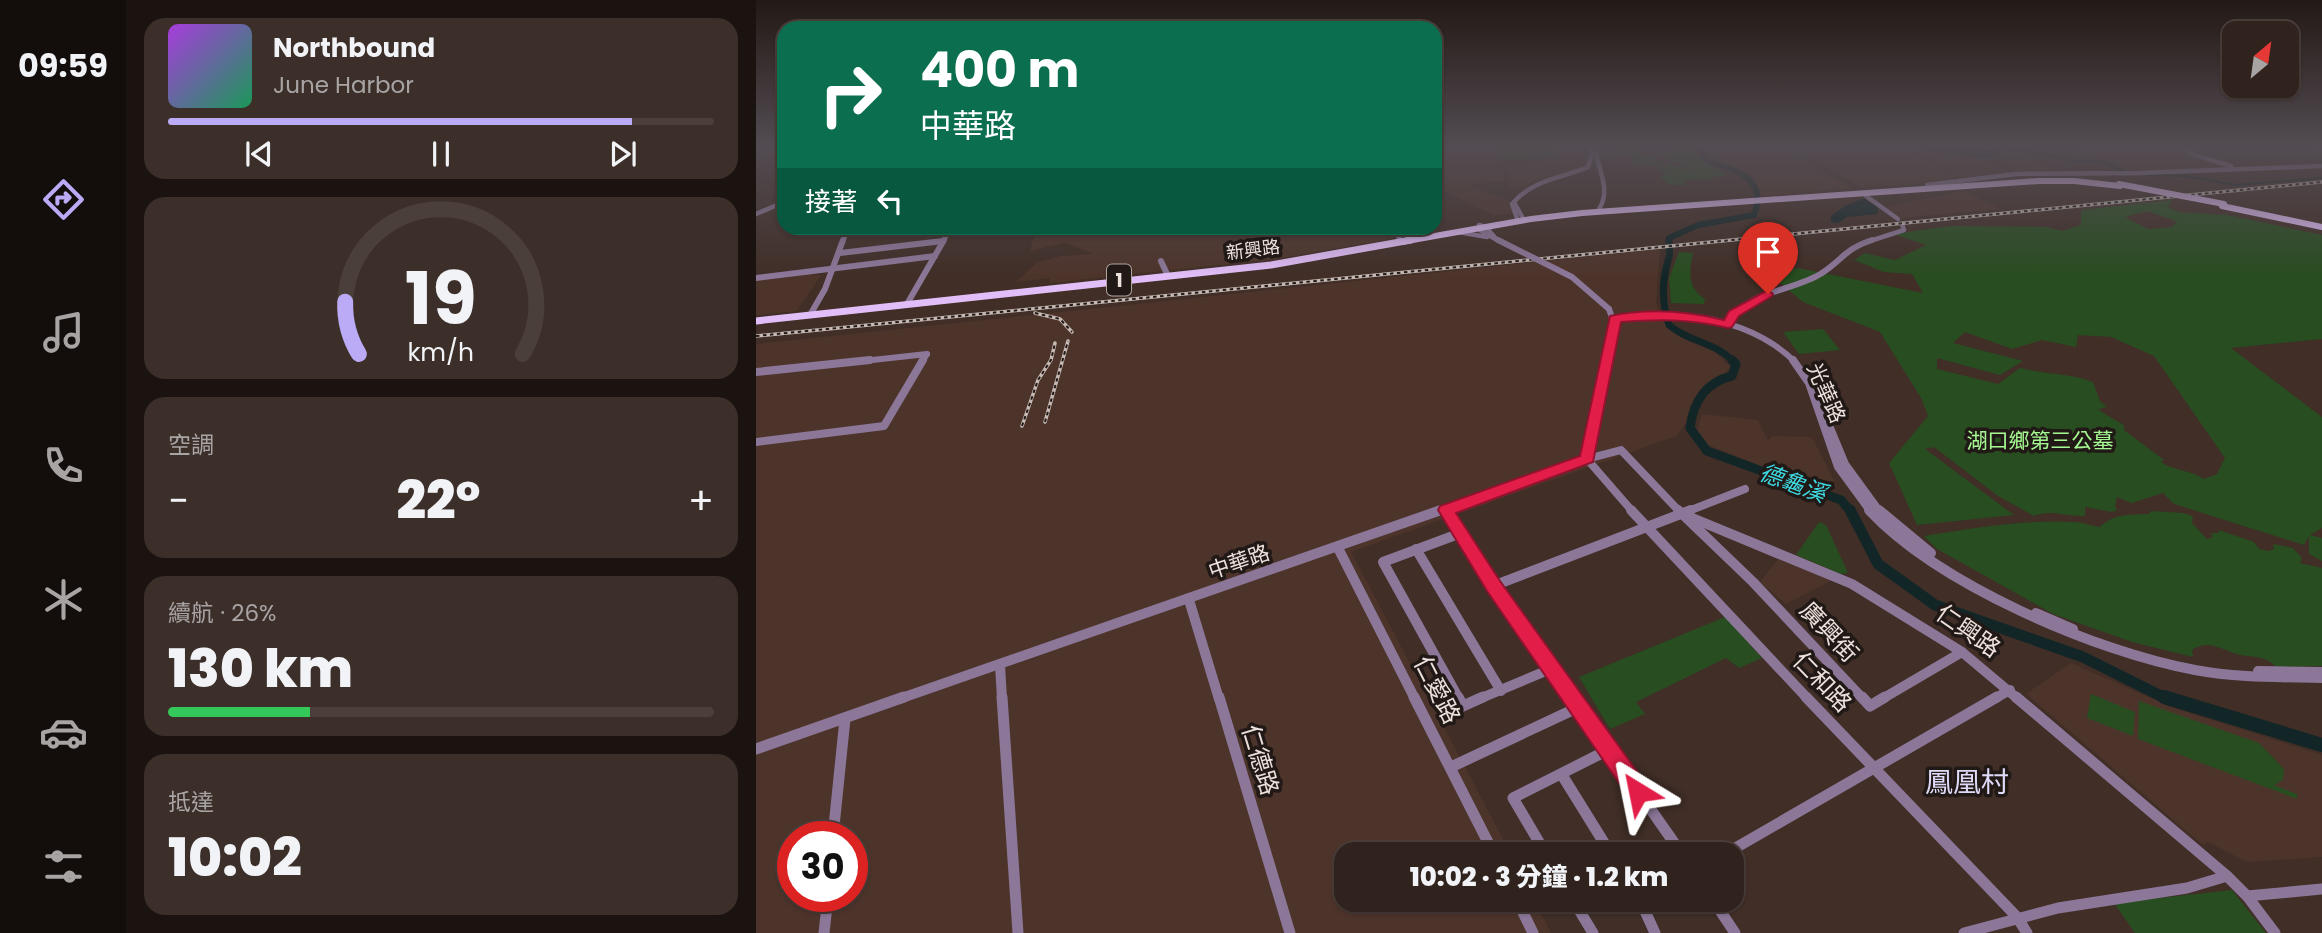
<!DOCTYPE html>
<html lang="zh-TW">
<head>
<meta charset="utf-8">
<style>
  body { margin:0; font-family:Poppins,"Noto Sans TC",sans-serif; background:#3c2f2a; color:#f1f3f6; height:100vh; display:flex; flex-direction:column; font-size:26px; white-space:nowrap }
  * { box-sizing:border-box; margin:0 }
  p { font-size:23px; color:#a8a4a4 }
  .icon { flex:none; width:38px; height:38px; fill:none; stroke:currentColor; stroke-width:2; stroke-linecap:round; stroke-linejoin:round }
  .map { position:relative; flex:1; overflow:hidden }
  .drawer { display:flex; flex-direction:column; gap:18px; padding:18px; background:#1a1310; width:630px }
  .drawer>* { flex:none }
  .top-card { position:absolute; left:21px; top:21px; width:665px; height:214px; border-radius:21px; box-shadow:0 2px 5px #0004,0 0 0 2px #4b3f3b; background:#0b6e4f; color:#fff; overflow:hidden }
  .needle { width:46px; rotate:29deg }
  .buttons { position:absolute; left:1466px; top:21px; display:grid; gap:14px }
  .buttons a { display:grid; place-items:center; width:77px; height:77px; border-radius:14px; background:#30221d; box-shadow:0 2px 5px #0004,0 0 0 2px #4b3f3b; font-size:35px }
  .speed { position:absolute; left:21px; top:821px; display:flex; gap:14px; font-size:35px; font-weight:700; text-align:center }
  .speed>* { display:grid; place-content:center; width:91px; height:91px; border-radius:50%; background:#30221d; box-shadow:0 2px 5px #0004,0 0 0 2px #4b3f3b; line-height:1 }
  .speed .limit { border:10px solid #d22; background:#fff; color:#111 }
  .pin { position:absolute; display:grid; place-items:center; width:60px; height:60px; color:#fff; margin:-72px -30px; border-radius:50% 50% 50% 0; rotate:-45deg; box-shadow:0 0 7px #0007 }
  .pin .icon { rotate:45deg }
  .me { position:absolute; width:77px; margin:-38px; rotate:325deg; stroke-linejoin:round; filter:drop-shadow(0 0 5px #0008) }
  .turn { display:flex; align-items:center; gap:24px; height:147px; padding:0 28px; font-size:32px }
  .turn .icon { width:91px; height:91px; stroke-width:2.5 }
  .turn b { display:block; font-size:49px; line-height:60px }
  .then { display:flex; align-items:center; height:66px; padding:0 28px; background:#0003; gap:14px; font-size:26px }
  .big { font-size:52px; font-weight:800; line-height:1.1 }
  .drawer .tile { flex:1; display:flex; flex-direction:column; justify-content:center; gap:10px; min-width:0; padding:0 24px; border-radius:21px; background:#3c2f2a }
  .drawer .dial { align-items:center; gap:0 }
  .dial svg { height:182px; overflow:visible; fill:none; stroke:#4b3f3b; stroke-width:7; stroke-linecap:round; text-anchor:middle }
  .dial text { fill:#f1f3f6; stroke:none }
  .song { display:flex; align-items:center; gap:21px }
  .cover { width:84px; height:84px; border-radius:10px; background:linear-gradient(135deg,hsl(280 70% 55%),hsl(150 70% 35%)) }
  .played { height:7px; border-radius:4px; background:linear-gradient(90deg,#bbaaf6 85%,#4b3f3b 85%) }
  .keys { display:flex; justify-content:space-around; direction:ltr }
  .heat { display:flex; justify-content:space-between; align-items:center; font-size:38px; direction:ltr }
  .charge { height:10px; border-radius:5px; background:linear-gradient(90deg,#34c759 26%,#4b3f3b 0) }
  .trip { position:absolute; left:578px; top:842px; width:410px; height:70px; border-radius:21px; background:#30221d; box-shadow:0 2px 5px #0004,0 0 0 2px #4b3f3b; font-weight:800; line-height:70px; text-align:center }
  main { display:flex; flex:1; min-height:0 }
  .tab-bar { display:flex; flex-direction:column; width:126px; justify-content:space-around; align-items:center; background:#130e0c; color:#a8a4a4 }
  .tab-bar .icon { width:49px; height:49px }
  .tab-bar .selected { color:#bbaaf6 }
  .tab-bar b { font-size:32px; color:#f1f3f6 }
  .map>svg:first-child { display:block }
</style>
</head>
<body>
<main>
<nav class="tab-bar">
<b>09:59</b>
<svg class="icon selected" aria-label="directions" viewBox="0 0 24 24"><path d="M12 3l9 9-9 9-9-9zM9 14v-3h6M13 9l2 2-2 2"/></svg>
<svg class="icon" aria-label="music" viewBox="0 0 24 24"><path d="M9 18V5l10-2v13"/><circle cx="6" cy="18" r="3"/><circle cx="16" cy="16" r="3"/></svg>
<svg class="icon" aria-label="phone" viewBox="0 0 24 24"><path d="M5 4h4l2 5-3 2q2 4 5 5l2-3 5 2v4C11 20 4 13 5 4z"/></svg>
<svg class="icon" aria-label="climate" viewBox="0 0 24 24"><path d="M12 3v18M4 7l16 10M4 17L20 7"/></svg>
<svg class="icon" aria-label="car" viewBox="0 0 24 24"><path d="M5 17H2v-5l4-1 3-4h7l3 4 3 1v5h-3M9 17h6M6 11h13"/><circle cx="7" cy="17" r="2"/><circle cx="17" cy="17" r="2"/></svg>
<svg class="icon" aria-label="filters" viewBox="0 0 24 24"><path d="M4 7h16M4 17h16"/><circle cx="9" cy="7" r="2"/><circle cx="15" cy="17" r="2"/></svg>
</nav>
<section class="drawer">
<div class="tile">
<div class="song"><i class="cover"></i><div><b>Northbound</b><p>June Harbor</p></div></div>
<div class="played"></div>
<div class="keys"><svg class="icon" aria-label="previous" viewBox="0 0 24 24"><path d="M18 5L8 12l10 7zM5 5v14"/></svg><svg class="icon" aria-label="pause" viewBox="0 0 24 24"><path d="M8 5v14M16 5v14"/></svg><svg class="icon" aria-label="next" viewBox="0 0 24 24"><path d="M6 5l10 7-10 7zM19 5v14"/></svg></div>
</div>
<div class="tile dial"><svg viewBox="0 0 100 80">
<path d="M14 69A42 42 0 1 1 86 69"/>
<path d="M14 69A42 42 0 0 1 8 46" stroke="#bbaaf6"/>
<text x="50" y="56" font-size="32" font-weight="700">19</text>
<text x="50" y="72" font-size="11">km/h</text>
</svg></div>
<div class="tile"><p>空調</p>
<div class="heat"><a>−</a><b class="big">22°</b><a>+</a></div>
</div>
<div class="tile"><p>續航 · 26%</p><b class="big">130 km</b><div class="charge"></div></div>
<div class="tile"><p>抵達</p><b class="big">10:02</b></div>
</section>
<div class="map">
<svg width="1566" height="933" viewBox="0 0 1566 933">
  <rect width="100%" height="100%" fill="#402e27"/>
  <g fill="#4d342b" fill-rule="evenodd">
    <polygon points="679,146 741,146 749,181 717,184 716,187 753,200 759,213 737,215 679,186"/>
    <polygon points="798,146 833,146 832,166 796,178 781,180 764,190 754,188 749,164 803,159"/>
    <polygon points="944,146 1026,146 1068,170 1064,171 1096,188 1002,196 997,179 999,178 986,170 954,159 948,155"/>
    <polygon points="1032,146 1146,146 1200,178 1172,183 1105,187"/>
    <polygon points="1315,146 1417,146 1430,153 1475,168 1382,171 1364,167 1359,161"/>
    <polygon points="1152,148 1237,162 1255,172 1205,179"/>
    <polygon points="1248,158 1277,160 1297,171 1262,173 1241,161 1251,160"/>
    <polygon points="1208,191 1246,209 1145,218 1129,207"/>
    <polygon points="280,228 319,228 318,234 320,228 628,228 638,238 520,259 294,283 294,278 259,282 282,262 305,256 337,254 309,242 274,251"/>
    <path d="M904 249 900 303 911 328 958 351 974 367 920 436 595 552 755 854H590V900H778L795 933H0V344ZM37 836H96V896H37Z"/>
    <polygon points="58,271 56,275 65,275 41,311 0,315 0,279"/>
    <polygon points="946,414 1002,420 1012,441 1016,436 1056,437 1081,487 1028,475 952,445 941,431"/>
    <polygon points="1024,557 1076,580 1030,604 1004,582"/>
    <polygon points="1315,663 1415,707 1566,755 1566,857 1491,862 1452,842 1447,845 1270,694"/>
  </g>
  <g fill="#284d20" fill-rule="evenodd">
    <polygon points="735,146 798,146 803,157 751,160 747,154"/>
    <path d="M858 146C876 146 894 153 907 166L878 165 875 157 861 153Z"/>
    <polygon points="920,146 934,146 953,165 972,175 958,177 948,174 960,179 928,180 930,185 913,185 904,176 910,176 904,167 913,167 910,163 943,173 896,153 924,151"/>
    <path d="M1416 200 1412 208 1424 212 1471 215 1566 235V339L1475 348 1566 417V528L1554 535 1566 538V561L1553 554V536L1548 545 1418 504 1407 493 1376 503 1361 497 1359 506 1361 510 1356 512 1329 507V516C1309 517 1296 509 1278 516L1242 496 1178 447 1169 449 1258 515 1161 525 1133 463 1172 416 1165 398 1124 332 1047 302 1015 275 1042 268 1167 293 1156 274 1128 272 1098 260 1109 253 1139 260 1170 245 1138 234 1194 226 1291 227 1306 231 1325 225V210ZM1391 211 1420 221H1421L1416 227 1392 229 1369 217ZM1209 332 1256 349 1286 340 1320 347 1322 335 1355 337 1398 356 1469 458 1461 474 1448 479C1435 470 1415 470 1405 462L1408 460 1368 430V425L1344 411 1343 409 1351 407 1344 401 1337 382C1317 374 1287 374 1264 368L1242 384 1181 369V358L1244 375 1267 361 1197 343Z"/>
    <path d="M923 252 937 253C933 272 931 287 949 299L948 304 915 303 913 278Z"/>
    <polygon points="1067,329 1084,350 1043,354 1027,332"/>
    <path d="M1395 511 1427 513 1437 516 1436 523 1451 539 1457 537 1455 533H1463V530L1498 542 1503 549 1513 551 1518 549 1517 544 1537 548 1546 558 1544 563 1566 568V666L1520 667C1511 656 1497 657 1484 655 1467 651 1453 638 1436 650L1437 657 1376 642 1297 614 1181 549 1168 536C1218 528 1268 519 1318 522 1327 522 1335 526 1344 527 1358 513 1374 515 1393 514Z"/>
    <polygon points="1063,522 1070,525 1092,573 1085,574 1040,555"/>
    <polygon points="969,617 1006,658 983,668 970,658 880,702 889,714 854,729 823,677"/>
    <polygon points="1335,694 1379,712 1377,736 1331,718"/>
    <polygon points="1383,701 1503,743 1528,769 1527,780 1518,785 1541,794 1541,799 1382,739"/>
    <polygon points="1476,890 1510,933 1379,933 1358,903"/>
  </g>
  <g fill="#132627">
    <polygon points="1152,146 1216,146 1240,151 1238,156 1229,159"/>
    <polygon points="1108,198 1122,208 1121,214 1091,217 1082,223 1075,222 1075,216 1089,206"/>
  </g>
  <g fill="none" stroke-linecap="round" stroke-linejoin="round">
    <g stroke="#132627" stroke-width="2">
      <polyline points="1241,146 1320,161 1343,161 1367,171"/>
      <polyline points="1391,175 1430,176 1479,185 1566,178"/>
    </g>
    <path stroke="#132627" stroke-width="6" d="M913 242V238L942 225 998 215C1013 177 977 170 950 160L943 146"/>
    <path stroke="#132627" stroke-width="7" d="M913 240C912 246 915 252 913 257 906 281 905 300 913 325 932 342 958 341 978 362"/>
    <path stroke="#132627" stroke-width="9" d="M976 360 980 364 976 376C950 382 937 402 934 428L951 451 1085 500 1095 512"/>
    <polyline stroke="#132627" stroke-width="11" points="1094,510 1122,564 1179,605 1327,657 1411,699"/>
    <polyline stroke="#132627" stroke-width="14" points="1408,697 1566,745"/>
    <g stroke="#8c7799" stroke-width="4.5">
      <polyline points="1422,146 1439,155 1475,166"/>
      <polyline points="1561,146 1566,147"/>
      <path d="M840 152C843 172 855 190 843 209"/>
      <polyline points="1171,185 1260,174 1384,173 1566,166"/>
      <polyline points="1111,193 1110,196 1142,219"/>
      <polyline points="758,202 768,220"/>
      <polyline points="0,214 28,202"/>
      <path d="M762 221 756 204C777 179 804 179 832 167L836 154 835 146"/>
      <polygon points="723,225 730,227 741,240 722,229"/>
      <polyline points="637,228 645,241"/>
      <polyline points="702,232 731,237"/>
      <polyline points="87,242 91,231 100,228"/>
      <polyline points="178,242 187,241"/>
      <polyline points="187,242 195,228"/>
      <polyline points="1111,242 1148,230 1146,224"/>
    </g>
    <g stroke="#8c7799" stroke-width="6">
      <polyline points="84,253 187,241"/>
      <polyline points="405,261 411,274"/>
      <polyline points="0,278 179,256"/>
      <polyline points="151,304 188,240"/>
      <polyline points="54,315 69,289 87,240"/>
      <path d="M859 319C881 320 903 316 925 316 965 317 1010 333 1039 362"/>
      <path d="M972 324C990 290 1037 292 1066 273 1087 259 1089 249 1116 240"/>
      <polyline points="98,362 171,354"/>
      <polyline points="166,362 171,354"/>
      <polyline points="851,362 859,326 853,309"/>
    </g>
    <g stroke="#8c7799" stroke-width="8">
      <polyline points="1037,360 1053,383 1082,467 1115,512"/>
      <polyline points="0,372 114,360"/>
      <polyline points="1055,382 1089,464 1124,512"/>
      <polyline points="0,442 128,426 167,360"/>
      <polyline points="831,459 877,512"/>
      <polyline points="831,459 852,360"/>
      <polyline points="680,512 831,459 865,450 924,512"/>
      <polyline points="930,512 989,489"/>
    </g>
    <g stroke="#8c7799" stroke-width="10">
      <polyline points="690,510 737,586 817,699"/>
      <polyline points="875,510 1052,699"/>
      <polyline points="922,510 997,582 1107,699"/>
      <path d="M1113 510C1182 584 1340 652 1439 670 1481 678 1523 677 1566 678"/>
      <polyline points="1123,510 1175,553"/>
      <polyline points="929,515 1096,584 1206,652 1262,699"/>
      <polyline points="582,548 659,699"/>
      <polyline points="660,549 745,691"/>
      <polyline points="737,586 935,510"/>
      <polyline points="433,600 463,699"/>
      <polyline points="1280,613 1317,629"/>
      <polyline points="244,665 246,699"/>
      <polyline points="1502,671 1566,672"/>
      <polyline points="143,699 685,510"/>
      <polyline points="703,699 627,562 705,533"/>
      <polyline points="723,699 797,668"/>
      <polyline points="1126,699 1206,652"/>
      <polyline points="1238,699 1254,690"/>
    </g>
    <g stroke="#8c7799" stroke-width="11">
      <polyline points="246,697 262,933"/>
      <polyline points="463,697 534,933"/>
      <polyline points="658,697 738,854"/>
      <polyline points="702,697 707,706 727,697"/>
      <polyline points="816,697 926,854"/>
      <polyline points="1050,697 1261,917 1271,933"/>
      <polyline points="1106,697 1114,706 1129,697"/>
      <polyline points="1260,697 1471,876 1491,896 1519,933"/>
      <polyline points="0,749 148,697"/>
      <polyline points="695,767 823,707"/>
      <polyline points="806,775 855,854"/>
      <polyline points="77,836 89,719"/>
      <polyline points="790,854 757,798 852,750"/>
      <polyline points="969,854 1241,697"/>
      <polyline points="1491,896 1566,889"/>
      <polyline points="761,900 777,933"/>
      <polyline points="817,900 837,933"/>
      <polyline points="884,900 899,933"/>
      <polyline points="957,900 979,933"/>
      <polyline points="68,933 72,896"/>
      <polyline points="1208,933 1302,908 1431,888 1471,876"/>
    </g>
    <g stroke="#e1bef7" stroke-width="6">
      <polyline points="1466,206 1566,227"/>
      <polyline points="645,242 775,219 826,213 1282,181 1318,181 1364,186"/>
    </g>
    <polyline stroke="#e1bef7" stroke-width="7" points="0,321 515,265 655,240"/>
    <defs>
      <g id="rail">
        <polyline points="279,313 304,319 316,332"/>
        <polyline points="0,336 1566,182"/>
        <polyline points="289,422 312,341"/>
        <polyline points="266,426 282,380 295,360 299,343"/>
      </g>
    </defs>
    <use href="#rail" stroke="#c7bab4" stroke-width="3.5"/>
    <use href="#rail" stroke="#211916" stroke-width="2" stroke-dasharray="3.5" stroke-linecap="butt"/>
    <polyline stroke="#8c7799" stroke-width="4.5" points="741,240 746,242"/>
    <polyline stroke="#8c7799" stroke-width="6" points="742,240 816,277 853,309"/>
    <polyline stroke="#e1bef7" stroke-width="6" points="1363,184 1468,204"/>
  </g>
  <linearGradient id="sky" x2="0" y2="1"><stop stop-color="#231915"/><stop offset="0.53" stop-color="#534c52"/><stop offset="1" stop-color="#534c52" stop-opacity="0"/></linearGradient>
  <rect width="1566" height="276" fill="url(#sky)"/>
  <path fill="#e11d48" stroke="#92132f" stroke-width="2" d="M1012 290 1017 294 1016 296 983 316 976 327 972 328C935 319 902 319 865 322L837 462 700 513 744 581 890 784 893 792 890 799 882 802 874 799 731 591 682 510 684 506 824 456 854 316C892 308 931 311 968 320L973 311Z"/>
  <g text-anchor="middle" stroke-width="7" stroke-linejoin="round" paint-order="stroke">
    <g font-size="18" fill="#ede1dc" stroke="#211916">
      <text transform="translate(497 250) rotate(-7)" y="6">新興路</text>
    </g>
    <rect fill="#211916" stroke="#b0a5a1" stroke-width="2" x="351" y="264.5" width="24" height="31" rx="5"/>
    <g font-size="19" font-weight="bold" fill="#ede1dc">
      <text x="363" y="287">1</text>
    </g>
    <g font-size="21" fill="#ede1dc" stroke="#211916">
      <text transform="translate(1070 393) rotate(66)" y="7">光華路</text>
      <text transform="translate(483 562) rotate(-19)" y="7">中華路</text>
    </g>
    <g font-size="21" fill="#a4f791" stroke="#211916">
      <text x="1284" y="448">湖口鄉第三公墓</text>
    </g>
    <g font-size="23" font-style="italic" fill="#3ddae2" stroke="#211916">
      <text transform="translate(1037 483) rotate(20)" y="8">德龜溪</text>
    </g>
    <g font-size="24" fill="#ede1dc" stroke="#211916">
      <text transform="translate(1212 631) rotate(35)" y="8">仁興路</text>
      <text transform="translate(1073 632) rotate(47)" y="8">廣興街</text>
      <text transform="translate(1066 682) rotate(46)" y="8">仁和路</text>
      <text transform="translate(681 690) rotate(63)" y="8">仁愛路</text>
      <text transform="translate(504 760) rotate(73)" y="8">仁德路</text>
    </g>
    <g font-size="28" fill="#dfdaf7" stroke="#211916">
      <text x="1211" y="792">鳳凰村</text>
    </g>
  </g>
</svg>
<div class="buttons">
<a><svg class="needle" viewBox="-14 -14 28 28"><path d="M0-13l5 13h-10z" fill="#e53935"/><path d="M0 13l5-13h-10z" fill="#a8a4a4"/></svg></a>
</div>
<div class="speed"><div class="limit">30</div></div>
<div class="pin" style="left:1012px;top:294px;background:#d93025"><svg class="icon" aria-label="arrive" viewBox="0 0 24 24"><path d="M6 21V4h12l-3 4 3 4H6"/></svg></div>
<svg class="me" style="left:882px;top:792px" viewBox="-20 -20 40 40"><path d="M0-17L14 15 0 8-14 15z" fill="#e11d48" stroke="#fff" stroke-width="4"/></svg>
<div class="trip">10:02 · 3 分鐘 · 1.2 km</div>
<div class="top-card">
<div class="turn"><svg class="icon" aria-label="right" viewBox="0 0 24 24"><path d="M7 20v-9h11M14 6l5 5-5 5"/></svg><div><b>400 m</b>中華路</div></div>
<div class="then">接著<svg class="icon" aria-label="left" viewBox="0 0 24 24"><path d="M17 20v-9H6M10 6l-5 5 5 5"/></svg></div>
</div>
</div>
</main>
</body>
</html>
